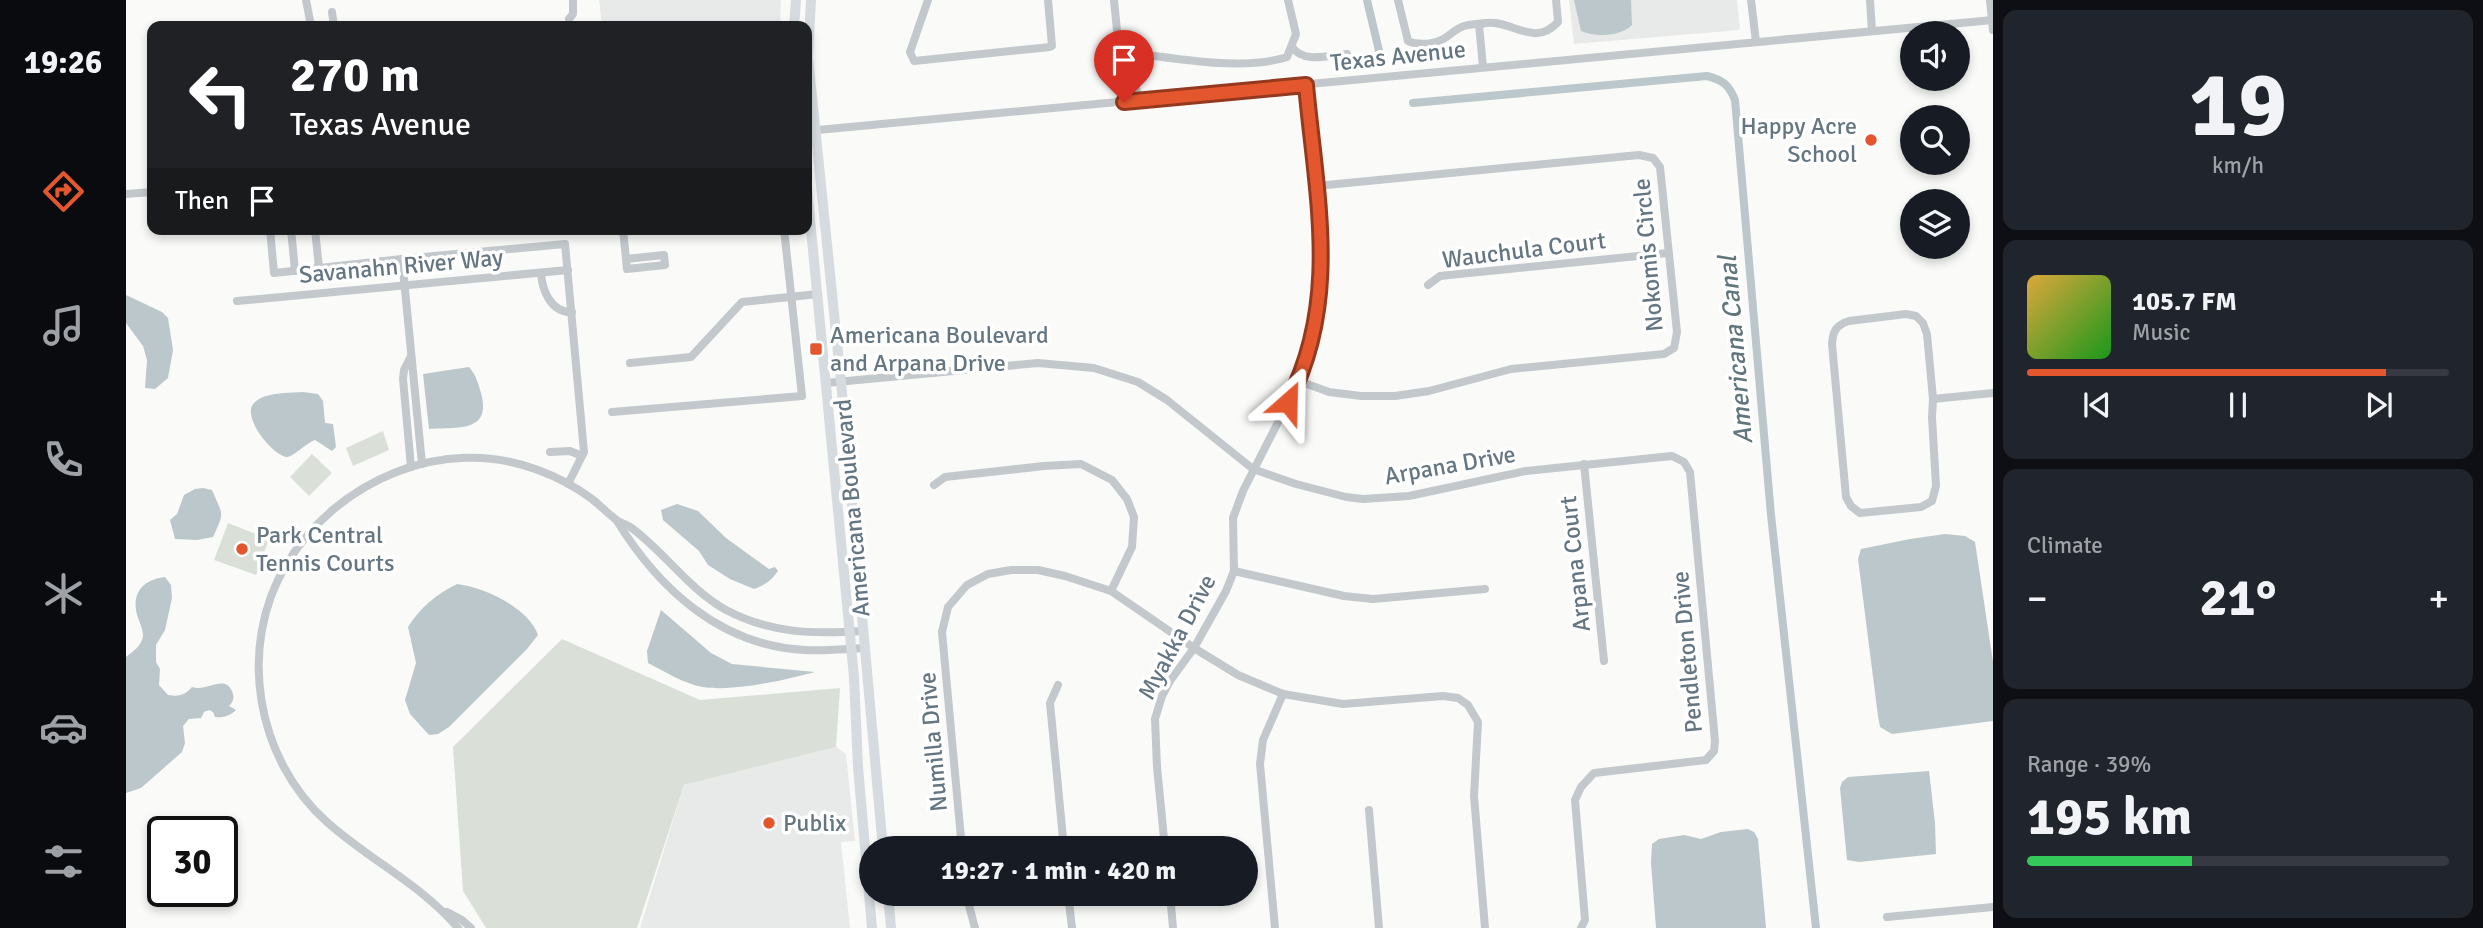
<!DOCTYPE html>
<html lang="en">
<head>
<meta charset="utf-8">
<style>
  body { margin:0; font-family:Signika,sans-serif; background:#20242c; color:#f1f3f6; height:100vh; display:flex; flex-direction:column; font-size:26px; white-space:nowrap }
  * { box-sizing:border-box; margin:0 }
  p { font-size:23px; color:#9ea1a6 }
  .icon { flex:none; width:38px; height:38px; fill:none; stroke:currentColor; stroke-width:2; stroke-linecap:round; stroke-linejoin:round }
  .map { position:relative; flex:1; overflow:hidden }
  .details { display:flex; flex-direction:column; gap:10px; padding:10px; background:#0d0f14; width:490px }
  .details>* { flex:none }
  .guide { position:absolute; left:21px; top:21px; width:665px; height:214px; border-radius:14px; box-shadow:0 4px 10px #0003; background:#202124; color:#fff; overflow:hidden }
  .buttons { position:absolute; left:1774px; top:21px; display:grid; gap:14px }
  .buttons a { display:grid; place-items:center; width:70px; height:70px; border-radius:50%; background:#171b24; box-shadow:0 4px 10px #0003; font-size:35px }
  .speed { position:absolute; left:21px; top:816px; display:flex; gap:14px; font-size:35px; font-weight:700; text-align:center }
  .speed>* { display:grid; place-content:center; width:91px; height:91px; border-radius:50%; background:#171b24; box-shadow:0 4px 10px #0003; line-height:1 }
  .speed .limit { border:4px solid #111; border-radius:10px; background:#fff; color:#111 }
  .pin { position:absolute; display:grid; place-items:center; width:60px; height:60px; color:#fff; margin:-72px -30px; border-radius:50% 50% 50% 0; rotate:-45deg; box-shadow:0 0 7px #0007 }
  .pin .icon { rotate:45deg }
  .me { position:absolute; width:77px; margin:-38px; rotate:25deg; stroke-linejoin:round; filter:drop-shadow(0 0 5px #0008) }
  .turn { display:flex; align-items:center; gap:24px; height:147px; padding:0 28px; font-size:32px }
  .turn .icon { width:91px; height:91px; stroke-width:2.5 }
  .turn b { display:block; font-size:49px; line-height:60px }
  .then { display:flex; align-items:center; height:66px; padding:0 28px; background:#0003; gap:14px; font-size:26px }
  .big { font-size:52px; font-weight:800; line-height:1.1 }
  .details .tile { flex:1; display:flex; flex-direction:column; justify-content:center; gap:10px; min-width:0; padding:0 24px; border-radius:14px; background:#20242c }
  .details .dial { align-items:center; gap:0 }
  .dial b { font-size:91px; line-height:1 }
  .song { display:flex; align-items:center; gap:21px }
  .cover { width:84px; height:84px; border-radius:10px; background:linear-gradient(135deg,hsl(40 70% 55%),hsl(120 70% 35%)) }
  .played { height:7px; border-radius:4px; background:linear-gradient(90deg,#e4572e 85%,#363941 85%) }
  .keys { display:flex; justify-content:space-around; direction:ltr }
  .heat { display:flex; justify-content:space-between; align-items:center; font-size:38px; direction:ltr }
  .charge { height:10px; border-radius:5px; background:linear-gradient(90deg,#34c759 39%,#363941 0) }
  .trip { position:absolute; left:733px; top:836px; width:399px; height:70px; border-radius:35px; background:#171b24; box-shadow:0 4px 10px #0003; font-weight:800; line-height:70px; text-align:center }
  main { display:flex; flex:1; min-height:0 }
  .tab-bar { display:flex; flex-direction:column; width:126px; justify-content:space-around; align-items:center; background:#090b0e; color:#9ea1a6 }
  .tab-bar .icon { width:49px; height:49px }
  .tab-bar .on { color:#e4572e }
  .tab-bar b { font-size:32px; color:#f1f3f6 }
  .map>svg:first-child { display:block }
</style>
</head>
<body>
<main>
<nav class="tab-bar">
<b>19:26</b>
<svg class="icon on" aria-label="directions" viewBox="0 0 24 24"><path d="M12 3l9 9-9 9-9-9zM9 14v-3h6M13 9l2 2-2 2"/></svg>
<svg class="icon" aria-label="music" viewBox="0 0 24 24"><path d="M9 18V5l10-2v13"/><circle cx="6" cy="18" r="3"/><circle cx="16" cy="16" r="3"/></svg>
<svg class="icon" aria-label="phone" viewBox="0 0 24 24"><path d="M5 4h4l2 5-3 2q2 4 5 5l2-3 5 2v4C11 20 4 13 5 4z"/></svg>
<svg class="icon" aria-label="climate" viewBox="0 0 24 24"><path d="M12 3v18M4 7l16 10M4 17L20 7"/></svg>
<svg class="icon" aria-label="car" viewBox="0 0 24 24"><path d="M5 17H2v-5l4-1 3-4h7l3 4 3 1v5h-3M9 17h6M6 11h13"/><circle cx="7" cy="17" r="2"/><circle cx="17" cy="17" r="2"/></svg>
<svg class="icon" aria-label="filters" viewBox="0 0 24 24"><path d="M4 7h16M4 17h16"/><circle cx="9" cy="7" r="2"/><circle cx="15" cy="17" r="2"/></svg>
</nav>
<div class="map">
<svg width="1867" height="928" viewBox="0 0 1867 928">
  <rect width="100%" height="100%" fill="#fafaf8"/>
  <g fill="#e8e9e9">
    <polygon points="473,0 655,0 654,26 476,26"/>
    <polygon points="1443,0 1611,0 1614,30 1448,44"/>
    <polygon points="710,747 720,754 729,841 715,842 724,928 514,928 558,785"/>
  </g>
  <g fill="#dadfd7">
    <polygon points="257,431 263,450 227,466 220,448"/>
    <polygon points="186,454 206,473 183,496 164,477"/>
    <polygon points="102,523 143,539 130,575 88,560"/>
    <polygon points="436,639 574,700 714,688 710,747 558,785 511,928 360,928 337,891 327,747"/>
  </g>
  <g fill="#bbc7cb">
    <path d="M1448 0H1505L1506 25C1494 37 1470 37 1455 31Z"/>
    <polygon points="0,295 36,312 42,318 47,350 42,378 29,389 19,388 21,360 17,346 0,323"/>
    <path d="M343 367C350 375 352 383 355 393 366 433 331 427 303 429L297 374Z"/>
    <path d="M177 392 192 394 197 401 199 423 207 424 210 447 206 451 189 440C180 443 167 457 161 457 147 456 113 415 129 402 140 392 163 393 177 392Z"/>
    <path d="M77 488 86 490C97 516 99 511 87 537L71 540 49 539 44 520 51 514 58 495 69 489Z"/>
    <path d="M551 504 572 511 600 538 643 569 649 567 652 571C645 581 639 585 628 589L604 579 582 565 573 551 537 520 535 510Z"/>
    <polygon points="1819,534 1839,536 1849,542 1867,662 1867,721 1766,734 1754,727 1752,716 1732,559 1735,549 1784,539"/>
    <path d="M39 577 45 585 46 598 39 630 30 645V662L34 669 33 685 42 695C53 697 59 695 66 687 81 692 98 674 106 691 109 698 107 702 103 706L110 710C104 716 97 718 89 717L87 712 83 710 78 712 75 718 63 719 57 726 59 743 56 752 15 788 0 793V657C6 652 16 646 17 636 17 627 11 618 10 610 7 589 21 579 39 577Z"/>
    <path d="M331 584C358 587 403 608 412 635L401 649 323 727 312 734 303 735 284 714 279 700 290 663 282 627C295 607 309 595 331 584Z"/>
    <path d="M535 610 585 653 606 664 689 672C659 680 607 692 577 687 558 684 538 671 522 663L521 651Z"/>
    <polygon points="1803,771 1809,823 1810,854 1733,862 1721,860 1714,788 1716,782 1722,777"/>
    <polygon points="1622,829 1628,832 1632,839 1640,928 1530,928 1525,863 1526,844 1533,839 1558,835 1575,839 1595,832"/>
  </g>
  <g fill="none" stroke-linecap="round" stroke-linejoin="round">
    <g stroke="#bbc7cb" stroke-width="8">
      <polyline points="1241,0 1254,55"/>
      <path d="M1287 103 1581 76C1597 80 1603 85 1609 100L1645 515 1690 928"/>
    </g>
    <g stroke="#c3c8cc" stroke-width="8">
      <polyline points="180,0 185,26"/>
      <polyline points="802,0 784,52 788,61 924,47 926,46 922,0"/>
      <polyline points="988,0 998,102"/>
      <path d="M1272 0 1282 41C1292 46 1310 44 1319 38 1325 34 1331 28 1338 26 1345 24 1353 24 1360 23 1387 20 1408 48 1432 22L1430 0"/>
      <polyline points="1625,0 1630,42"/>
      <polyline points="1744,0 1746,31"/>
      <polyline points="1864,0 1867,30"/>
      <polyline points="206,12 208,26"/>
      <polyline points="443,19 447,14 447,0"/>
      <polyline points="1353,24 1357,67"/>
      <path d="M1166 47C1178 64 1203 55 1221 54"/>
      <path d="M994 51C1042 57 1115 72 1161 57L1170 34 1162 0"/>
      <polyline points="994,51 1004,63 1013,101"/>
      <polyline points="681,131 1867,20"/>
      <polyline points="0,194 26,192"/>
      <polyline points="144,229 148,273 276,259 439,244 458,452 442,484"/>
      <polyline points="165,229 169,271"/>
      <polyline points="189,229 193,268"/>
      <polyline points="497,229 501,269 539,265 538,255 500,259"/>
      <polyline points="276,259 296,464"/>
      <path d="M415 273C416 290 425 313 446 312"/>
      <polyline points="1302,285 1314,276 1542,253"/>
      <polyline points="111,301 442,270"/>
      <path d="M1780 314 1790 316 1797 323 1801 334 1807 399 1806 417 1810 486 1806 501 1795 507 1734 513 1725 506 1720 497 1706 344C1707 331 1710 325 1723 321Z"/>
      <polyline points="504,363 565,357 616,302 692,294"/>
      <polyline points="1173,381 1203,392 1235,396 1269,396 1303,391 1385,369 1538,354 1548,348 1551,332 1534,167 1527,158 1513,155 1190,186"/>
      <polyline points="700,383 912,363 968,368 1012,382 1041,400 1127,469 1170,484 1220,497 1237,499 1283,496 1400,471 1546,456 1558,462 1564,472 1589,741 1588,751 1580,760 1468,773 1455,787 1449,800 1459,920 1455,928"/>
      <polyline points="1807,399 1867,393"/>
      <polyline points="486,412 676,396 658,229"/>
      <polyline points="424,452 444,451 456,456"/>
      <polyline points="1458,464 1478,661"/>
      <polyline points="285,467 277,379 278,370 285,356"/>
      <polyline points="808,485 819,477 918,466 955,464 986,480 1001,499 1008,517 1006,547 985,591"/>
      <path d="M491 521C533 589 595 646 679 650 698 651 718 649 738 648"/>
      <polyline points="1108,571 1218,596 1247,599 1359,589"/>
      <polyline points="932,685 924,703 938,849"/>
      <polyline points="1243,810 1253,928"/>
      <polyline points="836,849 816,632 822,607 841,585 862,574 885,570 912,570 939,576 985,591 1068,648 1112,675 1157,694 1217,704 1317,696 1332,698 1342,705 1352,722 1348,796 1359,928"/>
      <polyline points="1039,849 1031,767 1029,719 1036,696 1044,681 1068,648 1100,591 1108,571 1107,518 1117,491 1173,381 1183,355 1191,324 1197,259 1180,85"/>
      <polyline points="840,894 849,928"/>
      <polyline points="942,894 946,928"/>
      <polyline points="1044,894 1047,928"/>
      <polyline points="321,912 336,920 345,928"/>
      <polyline points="1761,917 1867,907"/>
      <path d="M332 928C295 884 243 860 201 822 130 759 111 647 160 565 210 481 317 434 412 470 431 477 450 487 466 499 475 506 483 515 492 521 497 524 503 525 507 529 540 554 563 589 600 610 646 634 687 634 737 631"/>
      <polyline points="1149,928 1134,764 1137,740 1157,694"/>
    </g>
    <g stroke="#d6dbdf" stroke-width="10">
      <polyline points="685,0 682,57 715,382 757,849"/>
      <polyline points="668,26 670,0"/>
      <polyline points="681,188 728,677 732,767 746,928"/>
      <polyline points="762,894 765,928"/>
    </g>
  </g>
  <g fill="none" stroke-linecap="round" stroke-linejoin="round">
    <defs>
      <path id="route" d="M998 102 1180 85C1190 195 1215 300 1162 402"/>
    </defs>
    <use href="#route" stroke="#94391e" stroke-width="18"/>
    <use href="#route" stroke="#e4572e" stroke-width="12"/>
  </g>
  <g fill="#e4572e" stroke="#fff" stroke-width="2.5">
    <circle cx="1745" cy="140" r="7"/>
    <rect x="683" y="342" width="14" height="14" rx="3.5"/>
    <circle cx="116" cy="549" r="7"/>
    <circle cx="643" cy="823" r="7"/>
  </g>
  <g text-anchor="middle" stroke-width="7" stroke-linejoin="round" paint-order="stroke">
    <g font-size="24" fill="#657683" stroke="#fff">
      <text transform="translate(1272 56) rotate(-6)" y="8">Texas Avenue</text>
      <text transform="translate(1398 250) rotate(-7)" y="8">Wauchula Court</text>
      <text transform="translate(1522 255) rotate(-95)" y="8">Nokomis Circle</text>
      <text transform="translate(275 266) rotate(-5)" y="8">Savanahn River Way</text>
      <text transform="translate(1324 465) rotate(-10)" y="8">Arpana Drive</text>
      <text transform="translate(726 508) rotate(-95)" y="8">Americana Boulevard</text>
      <text transform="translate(1449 564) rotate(-96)" y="8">Arpana Court</text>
      <text transform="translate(1051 637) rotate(-62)" y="8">Myakka Drive</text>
      <text transform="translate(1561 652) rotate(-95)" y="8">Pendleton Drive</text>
      <text transform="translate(807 742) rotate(-95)" y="8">Numilla Drive</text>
    </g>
    <g font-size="24" fill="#657683" stroke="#fff" text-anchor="start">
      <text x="1731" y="134" text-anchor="end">Happy Acre<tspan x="1731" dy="28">School</tspan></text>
      <text x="704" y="343">Americana Boulevard<tspan x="704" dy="28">and Arpana Drive</tspan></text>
      <text x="130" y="543">Park Central<tspan x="130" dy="28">Tennis Courts</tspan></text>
      <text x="657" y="831">Publix</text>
    </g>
    <g font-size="26" font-style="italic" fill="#60757c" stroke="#fff">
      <text transform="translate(1609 350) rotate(-95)" y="9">Americana Canal</text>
    </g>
  </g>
</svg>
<div class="buttons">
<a><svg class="icon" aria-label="sound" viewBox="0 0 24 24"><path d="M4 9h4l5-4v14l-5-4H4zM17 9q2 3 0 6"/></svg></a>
<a><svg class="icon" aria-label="search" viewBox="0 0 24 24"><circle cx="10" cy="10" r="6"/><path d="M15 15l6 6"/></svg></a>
<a><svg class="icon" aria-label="layers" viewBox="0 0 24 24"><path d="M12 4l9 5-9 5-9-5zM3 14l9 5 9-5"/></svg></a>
</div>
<div class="speed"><div class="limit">30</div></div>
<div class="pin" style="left:998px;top:102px;background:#d93025"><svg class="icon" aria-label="arrive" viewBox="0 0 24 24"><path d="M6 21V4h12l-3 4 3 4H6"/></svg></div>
<svg class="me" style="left:1162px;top:402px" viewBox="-20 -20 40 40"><path d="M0-17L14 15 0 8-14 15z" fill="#e4572e" stroke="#fff" stroke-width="4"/></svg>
<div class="trip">19:27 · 1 min · 420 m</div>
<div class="guide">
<div class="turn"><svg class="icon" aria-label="left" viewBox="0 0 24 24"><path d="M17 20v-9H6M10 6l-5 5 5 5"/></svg><div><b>270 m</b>Texas Avenue</div></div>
<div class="then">Then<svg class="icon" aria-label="arrive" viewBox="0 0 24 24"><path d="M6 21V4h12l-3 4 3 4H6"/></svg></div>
</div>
</div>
<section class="details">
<div class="tile dial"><b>19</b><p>km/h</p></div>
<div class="tile">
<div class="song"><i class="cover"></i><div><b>105.7 FM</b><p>Music</p></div></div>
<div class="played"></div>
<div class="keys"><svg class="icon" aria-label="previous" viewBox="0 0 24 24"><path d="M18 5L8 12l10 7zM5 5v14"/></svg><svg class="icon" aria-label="pause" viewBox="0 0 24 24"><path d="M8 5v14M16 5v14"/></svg><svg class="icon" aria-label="next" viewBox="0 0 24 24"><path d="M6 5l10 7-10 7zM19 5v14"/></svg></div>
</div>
<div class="tile"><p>Climate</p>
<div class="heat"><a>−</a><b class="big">21°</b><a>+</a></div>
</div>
<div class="tile"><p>Range · 39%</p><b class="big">195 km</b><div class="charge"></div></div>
</section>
</main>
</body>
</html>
